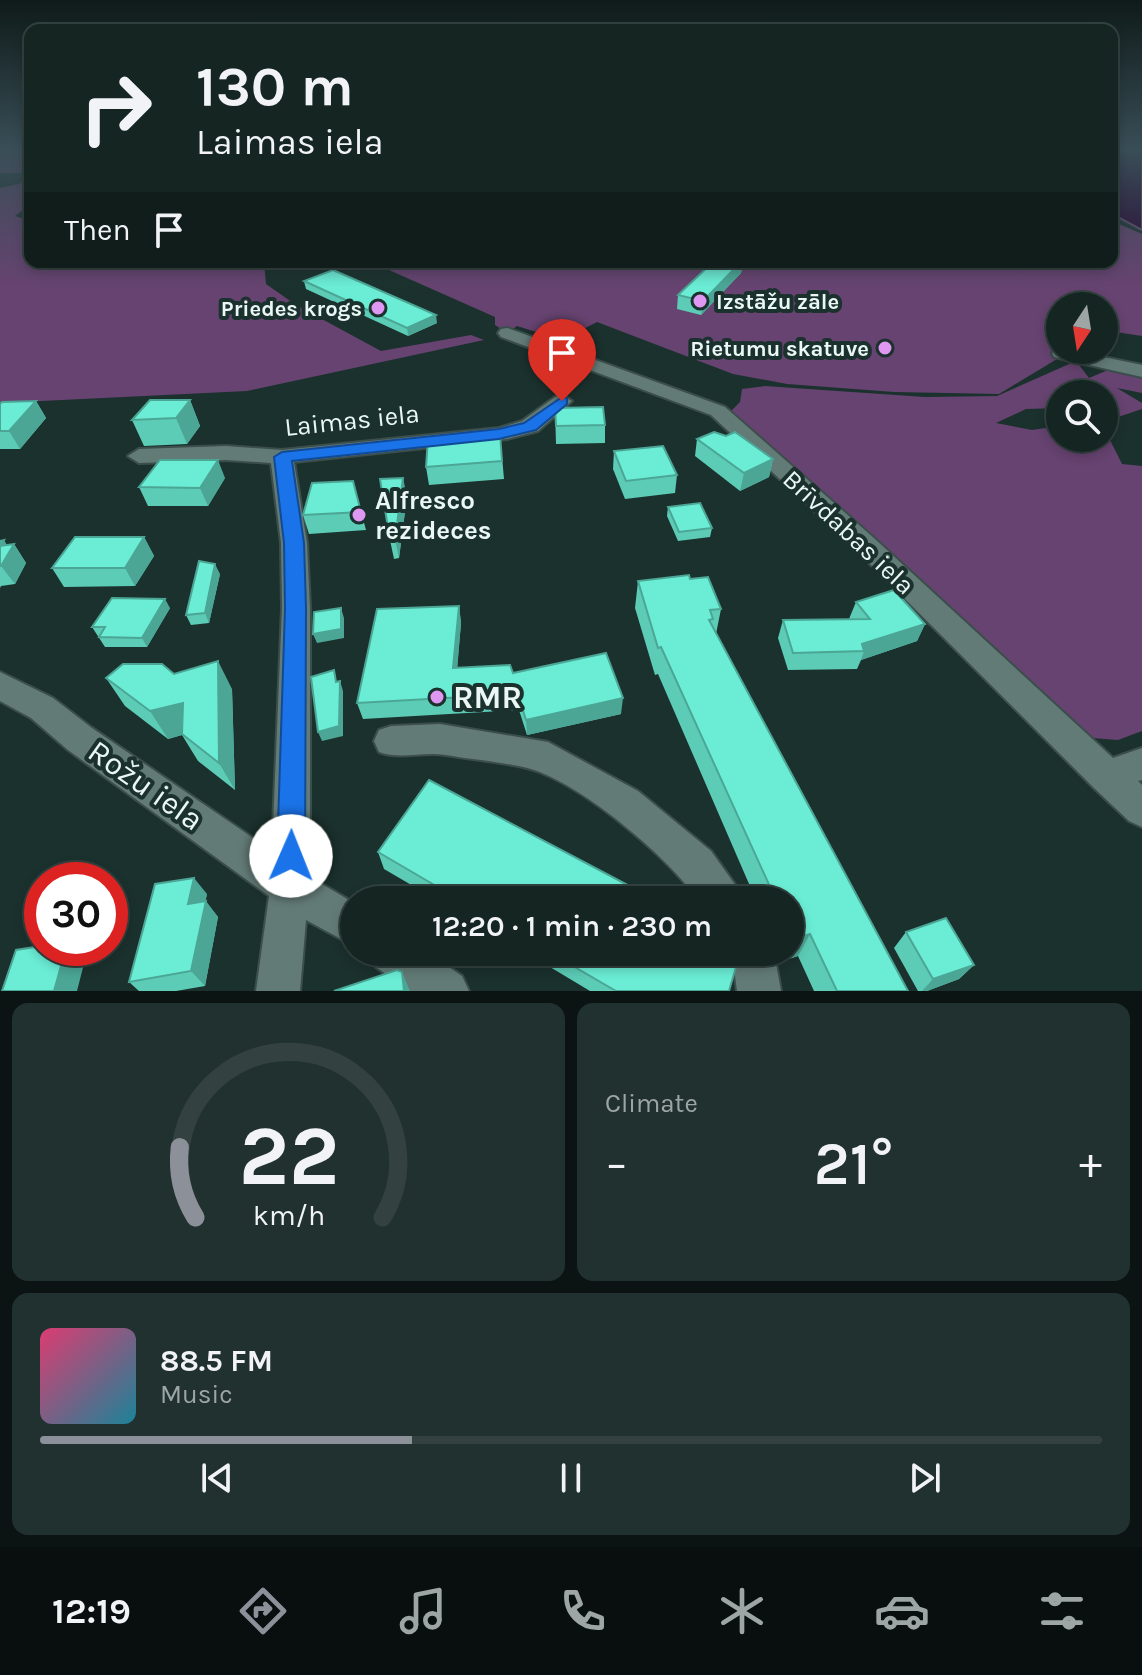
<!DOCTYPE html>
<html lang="en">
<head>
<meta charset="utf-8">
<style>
  body { margin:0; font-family:Karla,sans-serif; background:#21312f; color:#f1f3f6; height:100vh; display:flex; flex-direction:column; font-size:30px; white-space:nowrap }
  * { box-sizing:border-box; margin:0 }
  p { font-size:26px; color:#9da5a5 }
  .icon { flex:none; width:44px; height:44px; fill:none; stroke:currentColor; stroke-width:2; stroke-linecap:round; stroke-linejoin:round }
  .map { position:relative; height:991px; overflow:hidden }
  .side { display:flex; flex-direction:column; gap:12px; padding:12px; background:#0b1413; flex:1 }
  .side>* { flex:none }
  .banner { position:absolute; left:24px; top:24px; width:1094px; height:244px; border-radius:16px; box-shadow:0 4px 12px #0003,0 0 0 2px #334240; background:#142522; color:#f1f3f6; overflow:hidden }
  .needle { width:52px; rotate:192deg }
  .controls { position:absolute; left:1046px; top:292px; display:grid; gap:16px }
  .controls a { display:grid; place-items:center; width:72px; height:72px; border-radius:50%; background:#142522; box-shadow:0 4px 12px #0003,0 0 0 2px #334240; font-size:40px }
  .speed { position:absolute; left:24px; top:862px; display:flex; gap:16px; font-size:40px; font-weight:700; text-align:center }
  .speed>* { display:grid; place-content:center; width:104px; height:104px; border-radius:50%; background:#142522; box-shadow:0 4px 12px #0003,0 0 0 2px #334240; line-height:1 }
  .speed .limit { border:12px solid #d22; background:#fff; color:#111 }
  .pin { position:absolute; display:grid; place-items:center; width:68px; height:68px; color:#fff; margin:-82px -34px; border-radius:50% 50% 50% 0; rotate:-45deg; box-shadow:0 0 8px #0007 }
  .pin .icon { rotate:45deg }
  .me { position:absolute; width:88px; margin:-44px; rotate:1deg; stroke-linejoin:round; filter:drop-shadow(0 0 6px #0008) }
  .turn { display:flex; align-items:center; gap:28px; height:168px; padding:0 40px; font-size:36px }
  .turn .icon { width:104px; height:104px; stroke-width:2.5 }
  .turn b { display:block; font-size:56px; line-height:68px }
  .then { display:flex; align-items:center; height:76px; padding:0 40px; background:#0003; gap:16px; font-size:30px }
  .big { font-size:60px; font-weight:600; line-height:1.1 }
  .side .card { flex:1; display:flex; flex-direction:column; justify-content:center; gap:12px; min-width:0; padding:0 28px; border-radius:16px; background:#21312f }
  .side .dial { align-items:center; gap:0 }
  .dial svg { height:208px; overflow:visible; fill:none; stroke:#334240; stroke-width:7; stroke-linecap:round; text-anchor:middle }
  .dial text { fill:#f1f3f6; stroke:none }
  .song { display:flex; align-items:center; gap:24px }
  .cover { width:96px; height:96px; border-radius:12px; background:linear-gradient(135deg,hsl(340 70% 55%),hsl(190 70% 35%)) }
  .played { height:8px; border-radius:4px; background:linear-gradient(90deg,#8c9099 35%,#334240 35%) }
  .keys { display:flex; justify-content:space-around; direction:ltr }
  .heat { display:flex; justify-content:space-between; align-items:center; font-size:44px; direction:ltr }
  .side .tiles { flex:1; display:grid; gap:12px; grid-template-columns:1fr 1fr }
  .card:last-child { grid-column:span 2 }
  .trip { position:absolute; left:340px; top:886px; width:464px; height:80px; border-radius:40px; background:#142522; box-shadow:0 4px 12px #0003,0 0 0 2px #334240; font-weight:600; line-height:80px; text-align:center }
  .tabs { display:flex; height:128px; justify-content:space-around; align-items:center; background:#080f0e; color:#9da5a5 }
  .tabs .icon { width:56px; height:56px }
  .tabs .on { color:#8c9099 }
  .tabs b { font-size:36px; color:#f1f3f6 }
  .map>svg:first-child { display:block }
</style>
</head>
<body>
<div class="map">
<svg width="1142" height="991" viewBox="0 0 1142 991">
  <rect width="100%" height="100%" fill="#1b312d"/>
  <g fill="#664370">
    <rect x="0" y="150" width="30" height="23"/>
    <polygon points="30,176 30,205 15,216 30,221 30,262 264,262 266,284 296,305 381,351 471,335 484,340 247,391 0,403 0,188 19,184"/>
    <polygon points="1112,221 1142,234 1142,336 1116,332 1104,337 1104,306 1060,306 1060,350 1072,350 999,394 894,392 787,384 733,374 597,322 562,340 517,326 507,333 495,325 495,317 371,262 1112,262"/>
    <polygon points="1076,361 1089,378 1108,370 1142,378 1142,393 1117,388 1142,403 1142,409 1109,420 1104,418 1104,394 1060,394 1060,408 1026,409 996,423 1032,430 1060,426 1060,438 1104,436 1109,438 1122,464 1142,466 1142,731 1118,740 1079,737 730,412 740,402 742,389 765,386 925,397 997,396"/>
  </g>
  <polygon fill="#280132" stroke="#624b6c" stroke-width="2" points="1112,150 1142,150 1142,230 1112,214"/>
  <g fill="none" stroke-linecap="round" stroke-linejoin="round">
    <defs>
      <g id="minor">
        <polygon points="507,328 725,407 875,539 1113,758 1142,748 1142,780 1138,781 1142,785 1142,827 1129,821 1094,788 857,551 711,415 501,337 498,333 501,329"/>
        <polygon points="1060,348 1142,365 1142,377 1054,357 1052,353"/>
        <polygon points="562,395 572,401 538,431 507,439 294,462 307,543 310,608 310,877 354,903 354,946 306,920 300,991 256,991 269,896 68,750 31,718 0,701 0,672 53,698 92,728 272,851 282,608 281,543 271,463 226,460 139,463 128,456 139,449 226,446 282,450 499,428 522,421 555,397"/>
        <path d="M440 724 548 742 638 791 711 851 736 886 742 900H698C668 857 591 793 542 773 519 763 473 760 446 755 423 751 401 760 379 752L374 741 379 730 391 726Z"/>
        <polygon points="370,952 427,952 462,976 469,991 410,991 376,967"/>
        <polygon points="732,952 774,952 781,991 737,991"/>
      </g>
    </defs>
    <use href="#minor" stroke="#3b4e4b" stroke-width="4"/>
    <use href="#minor" fill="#637b76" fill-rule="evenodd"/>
  </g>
  <g fill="#5cccb7">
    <polygon points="713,262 743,262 741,273 701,315 677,309 678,295"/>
    <polygon points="304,281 437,323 408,336 306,289"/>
    <polygon points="190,400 200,426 187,444 144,446 132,420"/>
    <polygon points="36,401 46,418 20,449 0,449 0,404"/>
    <polygon points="555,408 605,425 605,443 556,444"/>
    <polygon points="500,434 504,479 429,485 426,467"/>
    <polygon points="697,439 773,459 769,477 740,491 695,456"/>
    <polygon points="614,451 677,475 675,493 625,499 613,469"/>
    <polygon points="225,478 208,506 148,506 139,487"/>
    <polygon points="353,481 366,530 309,534 303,515"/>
    <polygon points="407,496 399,558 394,559 390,540"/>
    <polygon points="668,507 712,528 710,537 678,541 667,516"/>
    <polygon points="144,537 154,556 135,586 64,587 52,568"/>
    <polygon points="0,541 7,545 14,544 26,563 15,584 1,586 0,588"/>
    <polygon points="220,574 209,623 191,625 186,615"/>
    <polygon points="690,579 721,609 716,634 908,991 814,991 798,956 782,961 778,952 790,952 790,900 756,900 658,674 655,675 635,608 638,581"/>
    <polygon points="856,602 925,624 917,641 861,660 857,669 788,670 778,638 783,620 849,619"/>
    <polygon points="459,606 461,623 457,668 513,673 621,714 527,735 519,710 363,719 357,703"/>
    <polygon points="170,608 147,647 105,647 92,627"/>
    <polygon points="174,674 232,689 235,790 198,761 182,735 168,739 125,706 106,678"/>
    <polygon points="378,852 656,900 437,900 384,869"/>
    <polygon points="207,894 205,901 218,917 205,986 176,991 139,991 129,982"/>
    <polygon points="906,932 974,965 959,979 927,991 918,991 894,948"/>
    <polygon points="525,952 737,952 729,991 590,991"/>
  </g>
  <g fill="#4ba695">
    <polygon points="741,262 743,262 741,273 701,315 703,301"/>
    <polygon points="436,315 437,323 408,336 407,328"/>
    <polygon points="190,400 200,426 187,444 176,418"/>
    <polygon points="36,401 46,418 20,449 9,431"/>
    <polygon points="773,459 769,477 740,491 744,473"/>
    <polygon points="218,460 225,478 208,506 200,488"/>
    <polygon points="403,478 407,496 399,558 395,540"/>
    <polygon points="144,537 154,556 135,586 125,568"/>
    <polygon points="4,540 10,550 14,544 26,563 15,584 1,566 0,546"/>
    <polygon points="215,564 220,574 209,623 205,613"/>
    <polygon points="165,599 170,608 147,647 142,638"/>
    <polygon points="459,606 461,623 456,684 453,668"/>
    <polygon points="341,608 344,618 344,638 317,643 313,634"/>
    <polygon points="925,624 917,641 861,660 864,651 862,644"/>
    <polygon points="218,661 232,689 235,790 219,763"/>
    <polygon points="340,681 343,691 343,736 322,741 318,732"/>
    <polygon points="623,698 621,714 527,735 526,720"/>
    <polygon points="183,703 199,730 168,739 150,711"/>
    <polygon points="194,878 207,894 202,920 188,904"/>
    <polygon points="206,901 218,917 205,986 191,971"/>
    <polygon points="810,934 798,956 782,961 787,952 790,952 790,946 794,939"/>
    <polygon points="66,948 88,948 77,991 54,991"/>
    <polygon points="974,965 959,979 927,991 922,991 933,979"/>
    <polygon points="402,972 410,991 404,991"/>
  </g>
  <g fill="#6bedd5" stroke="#4ba695" stroke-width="2">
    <polygon points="713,262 741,262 703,301 678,295"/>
    <polygon points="333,270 436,315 407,328 304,281"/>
    <polygon points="150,400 190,400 176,418 132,420"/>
    <polygon points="36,401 9,431 0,431 0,404 2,402"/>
    <polygon points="603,407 605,425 556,426 555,408"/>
    <polygon points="714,432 726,436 735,432 773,459 744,473 697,439"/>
    <polygon points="500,434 502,461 426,467 428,439"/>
    <polygon points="663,446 677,475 626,481 614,451"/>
    <polygon points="160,460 218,460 200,488 139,487"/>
    <polygon points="403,478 395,540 390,540 380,479"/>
    <polygon points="353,481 361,512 303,515 312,483"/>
    <polygon points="700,503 712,528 679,532 668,507"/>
    <polygon points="75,537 144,537 125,568 52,568"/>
    <polygon points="4,540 0,546 14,544 1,566 0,566 0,541"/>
    <polygon points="199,561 215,564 205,613 186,615"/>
    <polygon points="689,575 690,579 708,577 721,609 710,610 713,619 709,620 908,991 837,991 810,934 794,939 790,932 790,900 776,900 661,647 658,648 638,581"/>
    <polygon points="894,590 925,624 862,644 864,651 793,653 783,620 870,619 856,602"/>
    <polygon points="112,598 165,599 142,638 99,637 105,627 92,627"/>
    <polygon points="459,606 453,668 510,665 513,673 606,653 623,698 526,720 518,694 357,703 377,609"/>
    <polygon points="341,608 341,629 313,634 314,612"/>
    <polygon points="218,661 219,763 182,734 183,703 150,711 106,678 123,664 162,664 174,674"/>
    <polygon points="334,670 336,682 340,681 339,726 318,732 311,677"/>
    <polygon points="429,780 656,900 460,900 378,852"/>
    <polygon points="194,878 188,904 206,901 191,971 129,982 155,884"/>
    <polygon points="946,918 974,965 933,979 906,932"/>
    <polygon points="42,942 42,948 66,948 54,991 2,991 16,950 41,946"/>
    <polygon points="549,952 737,952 738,960 729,991 616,991"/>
    <polygon points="397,970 402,972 404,991 334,991"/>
  </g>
  <linearGradient id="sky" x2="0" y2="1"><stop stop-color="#0f1b19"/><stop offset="0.52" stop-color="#394e57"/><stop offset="1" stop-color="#394e57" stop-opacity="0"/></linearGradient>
  <rect width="1142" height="288" fill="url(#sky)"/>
  <polygon fill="#1a73e8" stroke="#114b97" stroke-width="2" points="562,397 567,398 567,404 536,430 499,439 292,461 304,543 306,608 305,856 301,866 291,870 281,866 277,856 285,608 284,543 274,457 282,452 499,429 524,423"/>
  <g fill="#de98f2" stroke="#1b312d" stroke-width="3">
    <circle cx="700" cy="301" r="8"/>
    <circle cx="378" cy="308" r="8"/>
    <circle cx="885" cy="348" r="8"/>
    <circle cx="359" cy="515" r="8"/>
    <circle cx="437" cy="697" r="8"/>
  </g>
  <g text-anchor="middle" stroke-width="8" stroke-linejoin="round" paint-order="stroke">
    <g font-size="22" font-weight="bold" fill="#eaf7f4" stroke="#1b312d" text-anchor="end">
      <text x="716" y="309" text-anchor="start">Izstāžu zāle</text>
      <text x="362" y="316">Priedes krogs</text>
      <text x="869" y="356">Rietumu skatuve</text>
    </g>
    <g font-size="26" fill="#eaf7f4" stroke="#1b312d">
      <text transform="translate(352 420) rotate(-6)" y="9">Laimas iela</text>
      <text transform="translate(849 532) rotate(43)" y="9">Brīvdabas iela</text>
    </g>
    <g font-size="26" font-weight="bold" fill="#eaf7f4" stroke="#1b312d" text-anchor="start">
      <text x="375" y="509">Alfresco<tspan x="375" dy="30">rezideces</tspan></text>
    </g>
    <g font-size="32" font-weight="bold" fill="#eaf7f4" stroke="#1b312d" text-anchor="start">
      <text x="453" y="708">RMR</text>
    </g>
    <g font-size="32" fill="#eaf7f4" stroke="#1b312d">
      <text transform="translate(146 785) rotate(35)" y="11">Rožu iela</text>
    </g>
  </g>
</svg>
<div class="controls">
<a><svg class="needle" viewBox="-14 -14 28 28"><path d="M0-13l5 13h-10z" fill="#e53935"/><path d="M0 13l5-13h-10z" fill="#9da5a5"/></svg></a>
<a><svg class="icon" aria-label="search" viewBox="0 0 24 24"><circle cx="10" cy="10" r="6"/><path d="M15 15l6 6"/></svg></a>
</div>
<div class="speed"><div class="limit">30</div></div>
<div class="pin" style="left:562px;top:401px;background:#d93025"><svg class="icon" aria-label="arrive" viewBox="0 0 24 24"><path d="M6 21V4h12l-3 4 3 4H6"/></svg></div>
<svg class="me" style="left:291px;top:856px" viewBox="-20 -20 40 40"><circle r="19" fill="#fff"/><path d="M0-13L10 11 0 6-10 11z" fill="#1a73e8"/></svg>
<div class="trip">12:20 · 1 min · 230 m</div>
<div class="banner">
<div class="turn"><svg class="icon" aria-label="right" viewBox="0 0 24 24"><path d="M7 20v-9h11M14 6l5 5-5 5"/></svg><div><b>130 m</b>Laimas iela</div></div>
<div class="then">Then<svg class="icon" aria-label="arrive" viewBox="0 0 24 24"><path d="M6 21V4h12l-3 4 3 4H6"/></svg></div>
</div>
</div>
<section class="side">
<div class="tiles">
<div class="card dial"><svg viewBox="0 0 100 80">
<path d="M14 69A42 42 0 1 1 86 69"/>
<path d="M14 69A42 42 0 0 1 8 42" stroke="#8c9099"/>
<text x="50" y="56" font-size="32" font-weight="700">22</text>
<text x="50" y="72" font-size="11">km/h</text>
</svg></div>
<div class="card"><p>Climate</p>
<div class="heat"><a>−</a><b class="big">21°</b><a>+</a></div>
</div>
<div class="card">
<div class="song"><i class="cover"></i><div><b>88.5 FM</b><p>Music</p></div></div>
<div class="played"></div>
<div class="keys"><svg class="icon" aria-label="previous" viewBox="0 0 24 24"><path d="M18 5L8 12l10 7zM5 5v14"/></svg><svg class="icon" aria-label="pause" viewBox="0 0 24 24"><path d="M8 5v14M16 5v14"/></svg><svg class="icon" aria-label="next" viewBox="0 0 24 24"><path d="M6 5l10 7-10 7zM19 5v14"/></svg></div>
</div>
</div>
</section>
<nav class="tabs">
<b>12:19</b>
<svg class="icon on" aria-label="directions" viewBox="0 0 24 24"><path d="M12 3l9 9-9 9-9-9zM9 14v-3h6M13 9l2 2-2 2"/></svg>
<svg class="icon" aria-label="music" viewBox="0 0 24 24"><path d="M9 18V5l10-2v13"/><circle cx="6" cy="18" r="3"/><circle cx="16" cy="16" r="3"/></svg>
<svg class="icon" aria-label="phone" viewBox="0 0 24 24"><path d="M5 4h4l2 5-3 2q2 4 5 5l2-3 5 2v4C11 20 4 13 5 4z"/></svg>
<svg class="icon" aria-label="climate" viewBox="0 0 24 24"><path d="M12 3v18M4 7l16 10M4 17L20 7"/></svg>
<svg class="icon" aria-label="car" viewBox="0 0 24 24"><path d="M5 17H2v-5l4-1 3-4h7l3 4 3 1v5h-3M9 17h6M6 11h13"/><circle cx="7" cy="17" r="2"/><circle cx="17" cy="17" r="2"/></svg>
<svg class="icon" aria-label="filters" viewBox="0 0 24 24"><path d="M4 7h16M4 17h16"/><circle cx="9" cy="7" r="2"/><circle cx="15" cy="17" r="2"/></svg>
</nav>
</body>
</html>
